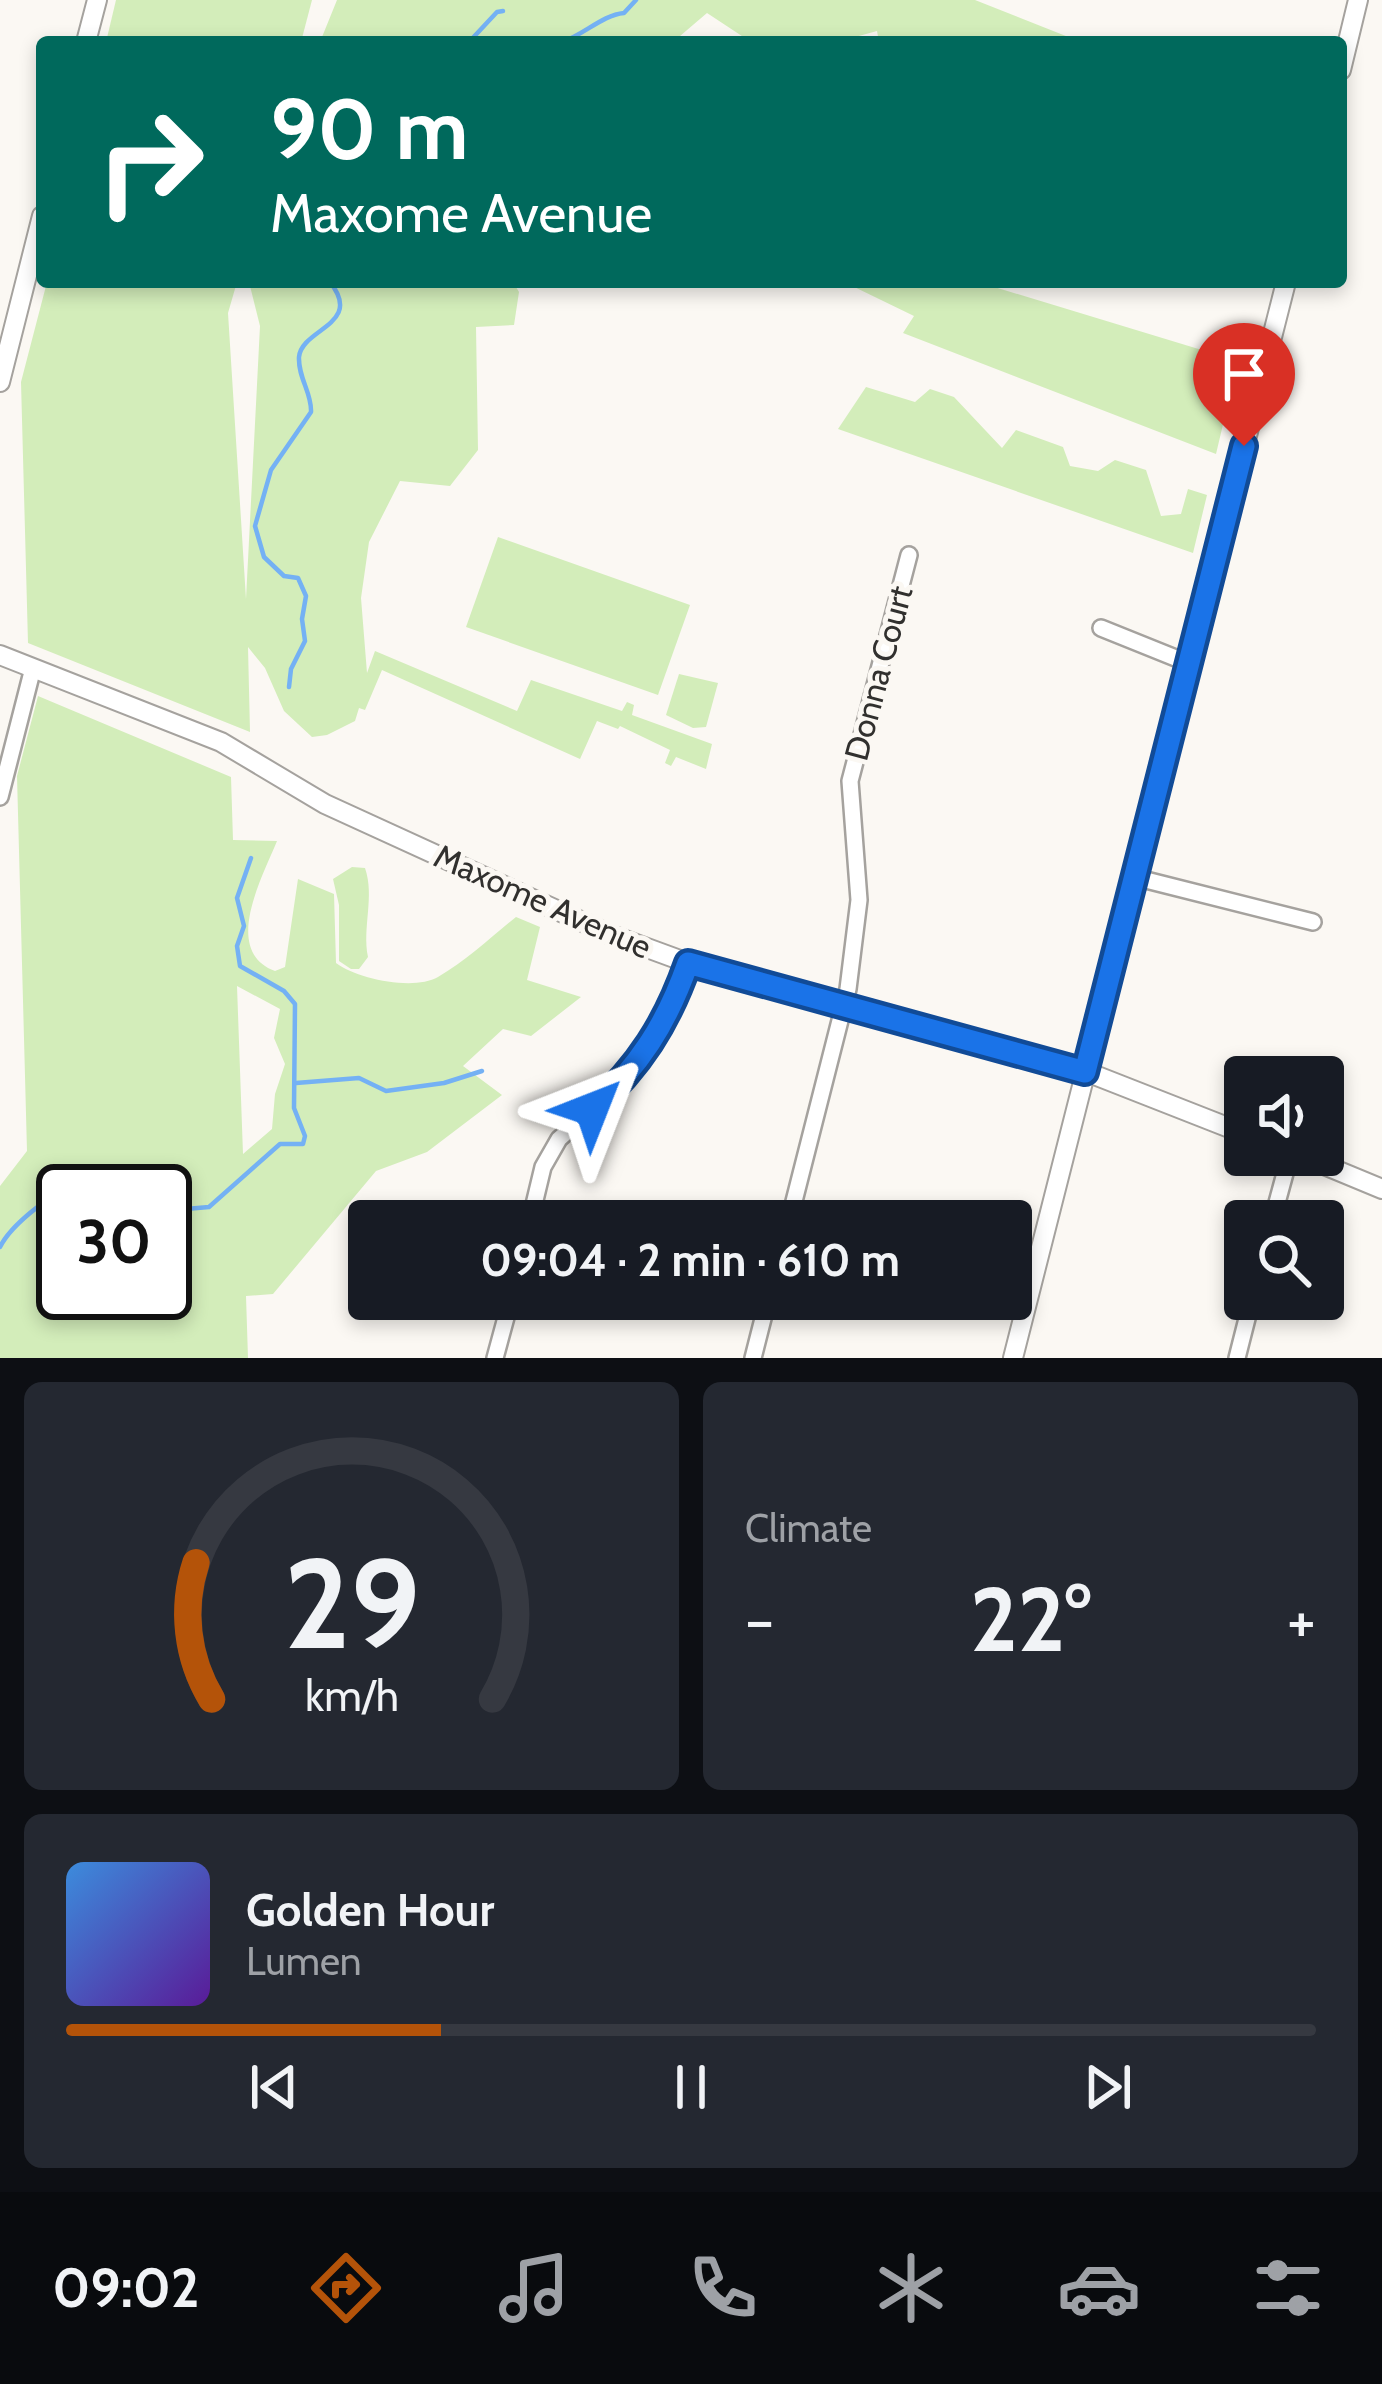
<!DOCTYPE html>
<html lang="en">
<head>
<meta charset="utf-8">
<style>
  body { margin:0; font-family:Cabin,sans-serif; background:#242831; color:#f1f3f6; height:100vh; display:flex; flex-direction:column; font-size:45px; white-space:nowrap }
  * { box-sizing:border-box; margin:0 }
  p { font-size:39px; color:#9ea1a6 }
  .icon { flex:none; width:66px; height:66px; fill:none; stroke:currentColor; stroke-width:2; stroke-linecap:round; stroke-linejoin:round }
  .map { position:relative; height:1358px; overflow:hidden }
  .side { display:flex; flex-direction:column; gap:24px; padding:24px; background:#0d0f14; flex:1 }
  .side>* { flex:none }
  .hud { position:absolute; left:36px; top:36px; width:1311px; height:252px; border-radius:12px; box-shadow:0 6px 18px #0003; background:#00695c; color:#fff; overflow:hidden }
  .fabs { position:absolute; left:1224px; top:1056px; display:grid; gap:24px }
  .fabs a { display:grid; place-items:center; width:120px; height:120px; border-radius:12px; background:#171b24; box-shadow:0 6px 18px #0003; font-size:60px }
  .speed { position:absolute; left:36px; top:1164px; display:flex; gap:24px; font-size:60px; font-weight:700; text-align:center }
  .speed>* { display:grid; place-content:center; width:156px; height:156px; border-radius:50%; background:#171b24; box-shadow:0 6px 18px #0003; line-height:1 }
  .speed .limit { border:6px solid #111; border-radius:18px; background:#fff; color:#111 }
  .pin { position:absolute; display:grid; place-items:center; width:102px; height:102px; color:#fff; margin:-123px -51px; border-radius:50% 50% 50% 0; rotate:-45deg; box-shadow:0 0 12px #0007 }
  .pin .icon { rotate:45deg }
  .me { position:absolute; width:132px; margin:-66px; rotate:45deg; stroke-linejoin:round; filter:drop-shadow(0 0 9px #0008) }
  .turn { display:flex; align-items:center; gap:42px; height:252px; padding:0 36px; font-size:54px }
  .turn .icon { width:156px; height:156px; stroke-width:2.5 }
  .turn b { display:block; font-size:84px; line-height:102px }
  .big { font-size:90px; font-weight:700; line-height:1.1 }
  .side .tile { flex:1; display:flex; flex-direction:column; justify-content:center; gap:18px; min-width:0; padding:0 42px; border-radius:18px; background:#242831 }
  .side .dial { align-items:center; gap:0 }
  .dial svg { height:312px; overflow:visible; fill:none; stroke:#363941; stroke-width:7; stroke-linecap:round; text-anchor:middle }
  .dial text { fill:#f1f3f6; stroke:none }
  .song { display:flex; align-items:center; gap:36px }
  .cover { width:144px; height:144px; border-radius:18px; background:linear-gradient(135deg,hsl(210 70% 55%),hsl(270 70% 35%)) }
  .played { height:12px; border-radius:6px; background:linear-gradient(90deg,#b45309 30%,#363941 30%) }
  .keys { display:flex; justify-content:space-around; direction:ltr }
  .heat { display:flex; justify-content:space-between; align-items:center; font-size:66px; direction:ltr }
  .side .tiles { flex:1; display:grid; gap:24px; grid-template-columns:1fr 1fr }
  .tile:last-child { grid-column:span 2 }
  .trip { position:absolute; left:348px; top:1200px; width:684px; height:120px; border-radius:12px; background:#171b24; box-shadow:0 6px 18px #0003; font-weight:700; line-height:120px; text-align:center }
  .tab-bar { display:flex; height:192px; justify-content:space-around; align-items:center; background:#090b0e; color:#9ea1a6 }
  .tab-bar .icon { width:84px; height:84px }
  .tab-bar .selected { color:#b45309 }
  .tab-bar b { font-size:54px; color:#f1f3f6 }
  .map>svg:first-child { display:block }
</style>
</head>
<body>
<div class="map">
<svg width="1382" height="1358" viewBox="0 0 1382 1358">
  <rect width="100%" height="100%" fill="#fbf8f3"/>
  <g fill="#d3edba" fill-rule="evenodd">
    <polygon points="116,0 312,0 301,42 106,42"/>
    <polygon points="337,0 975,0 1081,42 879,42 877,31 837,42 751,42 707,13 673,42 320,42"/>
    <polygon points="47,282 237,282 228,313 246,599 260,326 249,282 513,282 519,292 514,325 476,327 478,450 450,486 400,481 369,542 361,598 367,673 375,651 517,711 531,680 622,711 627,702 634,705 632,715 712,744 706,769 676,757 671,766 665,763 670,750 620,726 618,729 597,721 580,759 382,670 365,710 359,708 355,721 327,735 312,737 284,711 265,668 248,647 250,732 28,643 21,382"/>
    <polygon points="844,282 978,282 1238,361 1216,454 903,333 914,316"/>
    <polygon points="866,387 915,402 930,389 954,397 1002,448 1016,430 1063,447 1070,466 1098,471 1115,460 1146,470 1161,516 1181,514 1188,489 1207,495 1193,553 838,429"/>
    <polygon points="498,537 690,605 658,695 466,627"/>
    <polygon points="679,674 718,683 706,727 693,728 666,715"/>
    <path d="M38 696 231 777 233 840 277 841C263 876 221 951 275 971L285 967 298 879 334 894 336 963C357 979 414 991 438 977 466 961 491 937 516 917L540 927 527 980 581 997 531 1036 503 1029 463 1066 502 1095 427 1152 376 1171 273 1294 246 1296 248 1358H0V1186L27 1151 17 776ZM237 986 280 1009 274 1038 285 1064 275 1094 272 1129 243 1154ZM63 1191H165V1293H63Z"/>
    <path d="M352 867 365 868C375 897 362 927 368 957L359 969H351L339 961V905L333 879Z"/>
  </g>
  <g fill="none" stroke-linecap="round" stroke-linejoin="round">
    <g stroke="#74b1f4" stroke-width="4.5">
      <polyline points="469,42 497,12 503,11"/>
      <path d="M562 42C584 35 602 15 624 13L636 0"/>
      <path d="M289 687 291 669 305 641 302 619 306 596 298 578 284 576 264 557 255 526 271 470 311 412C312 393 298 378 299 357 302 328 364 325 330 282"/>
      <polyline points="296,1083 359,1078 386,1091 444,1083 482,1071"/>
      <polyline points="165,1201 186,1209 209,1207 280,1144 303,1144 305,1136 294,1108 295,1004 284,991 240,966 237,946 244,926 237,898 251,858"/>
      <path d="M0 1247C12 1223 58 1188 84 1181L106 1191"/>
    </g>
    <defs>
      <g id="minor">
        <polyline points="1101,628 1188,663"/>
        <polyline points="0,797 33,668"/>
        <polyline points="1134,877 1313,922"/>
        <polyline points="530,1221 543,1167 559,1139 625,1080 654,1042 688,963"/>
        <polyline points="789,1221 848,989 859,900 850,781 909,555"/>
        <polyline points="1272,1221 1290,1155"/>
        <polyline points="471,1299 508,1309"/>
        <polyline points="495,1358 511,1299"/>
        <polyline points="753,1358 768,1299"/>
        <polyline points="1237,1358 1252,1299"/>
      </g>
      <g id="tertiary">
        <polyline points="86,42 97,0"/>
        <polyline points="1341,70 1358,0"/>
        <polyline points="0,382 42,216"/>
        <polyline points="0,655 221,742 325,804 609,934 688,963 1069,1065 1245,1134"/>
        <polyline points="1300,1155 1382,1189"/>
        <polyline points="1013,1358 1286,282"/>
      </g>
    </defs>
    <use href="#minor" stroke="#a5a29e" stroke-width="20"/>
    <use href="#tertiary" stroke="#a5a29e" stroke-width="22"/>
    <use href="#minor" stroke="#fff" stroke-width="15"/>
    <use href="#tertiary" stroke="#fff" stroke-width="18"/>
  </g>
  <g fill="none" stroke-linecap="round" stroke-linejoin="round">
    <defs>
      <path id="route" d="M592 1109C639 1067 667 1023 688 963L1085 1072 1244 446"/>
    </defs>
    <use href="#route" stroke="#114b97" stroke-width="30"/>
    <use href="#route" stroke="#1a73e8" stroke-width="21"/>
  </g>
  <g text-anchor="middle" stroke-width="10" stroke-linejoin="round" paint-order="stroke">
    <g font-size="33" fill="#31302e" stroke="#fbf8f3">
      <text transform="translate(878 673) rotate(-75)" y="12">Donna Court</text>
      <text transform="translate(543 901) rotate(24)" y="12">Maxome Avenue</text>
    </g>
  </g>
</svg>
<div class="fabs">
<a><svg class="icon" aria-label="sound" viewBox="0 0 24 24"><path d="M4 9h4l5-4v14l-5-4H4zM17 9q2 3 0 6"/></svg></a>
<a><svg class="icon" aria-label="search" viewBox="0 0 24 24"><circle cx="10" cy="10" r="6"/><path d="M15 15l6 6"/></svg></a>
</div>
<div class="speed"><div class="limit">30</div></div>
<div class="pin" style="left:1244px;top:446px;background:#d93025"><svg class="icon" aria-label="arrive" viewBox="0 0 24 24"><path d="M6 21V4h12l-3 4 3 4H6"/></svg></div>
<svg class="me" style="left:592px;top:1109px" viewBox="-20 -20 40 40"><path d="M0-17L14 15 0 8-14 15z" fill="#1a73e8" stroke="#fff" stroke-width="4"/></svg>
<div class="trip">09:04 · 2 min · 610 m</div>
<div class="hud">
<div class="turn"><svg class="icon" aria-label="right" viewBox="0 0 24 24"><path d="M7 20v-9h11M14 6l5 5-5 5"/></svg><div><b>90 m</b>Maxome Avenue</div></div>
</div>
</div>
<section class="side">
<div class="tiles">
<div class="tile dial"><svg viewBox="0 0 100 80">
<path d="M14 69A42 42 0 1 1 86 69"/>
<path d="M14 69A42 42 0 0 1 10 34" stroke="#b45309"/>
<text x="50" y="56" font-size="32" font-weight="700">29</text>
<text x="50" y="72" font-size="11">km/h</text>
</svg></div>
<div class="tile"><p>Climate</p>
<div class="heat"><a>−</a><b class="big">22°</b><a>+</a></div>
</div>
<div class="tile">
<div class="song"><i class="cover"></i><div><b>Golden Hour</b><p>Lumen</p></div></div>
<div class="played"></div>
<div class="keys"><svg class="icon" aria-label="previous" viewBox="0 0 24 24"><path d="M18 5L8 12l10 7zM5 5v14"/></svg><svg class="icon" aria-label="pause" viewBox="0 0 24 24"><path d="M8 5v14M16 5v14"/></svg><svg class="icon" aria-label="next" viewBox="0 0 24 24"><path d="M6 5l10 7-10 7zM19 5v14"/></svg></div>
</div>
</div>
</section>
<nav class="tab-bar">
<b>09:02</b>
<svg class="icon selected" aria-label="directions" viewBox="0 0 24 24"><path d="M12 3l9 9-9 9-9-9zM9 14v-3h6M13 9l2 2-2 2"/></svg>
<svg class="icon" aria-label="music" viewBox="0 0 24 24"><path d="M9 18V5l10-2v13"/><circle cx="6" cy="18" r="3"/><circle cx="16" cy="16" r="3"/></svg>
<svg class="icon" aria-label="phone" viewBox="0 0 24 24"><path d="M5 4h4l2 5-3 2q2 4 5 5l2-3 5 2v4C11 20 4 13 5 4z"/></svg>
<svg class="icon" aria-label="climate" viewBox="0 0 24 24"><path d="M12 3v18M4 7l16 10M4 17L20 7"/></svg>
<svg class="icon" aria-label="car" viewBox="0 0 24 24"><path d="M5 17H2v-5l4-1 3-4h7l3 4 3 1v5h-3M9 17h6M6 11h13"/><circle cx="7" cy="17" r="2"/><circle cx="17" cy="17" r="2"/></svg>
<svg class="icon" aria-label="filters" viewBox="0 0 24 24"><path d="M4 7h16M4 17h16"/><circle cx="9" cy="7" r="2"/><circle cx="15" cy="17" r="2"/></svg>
</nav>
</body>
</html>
